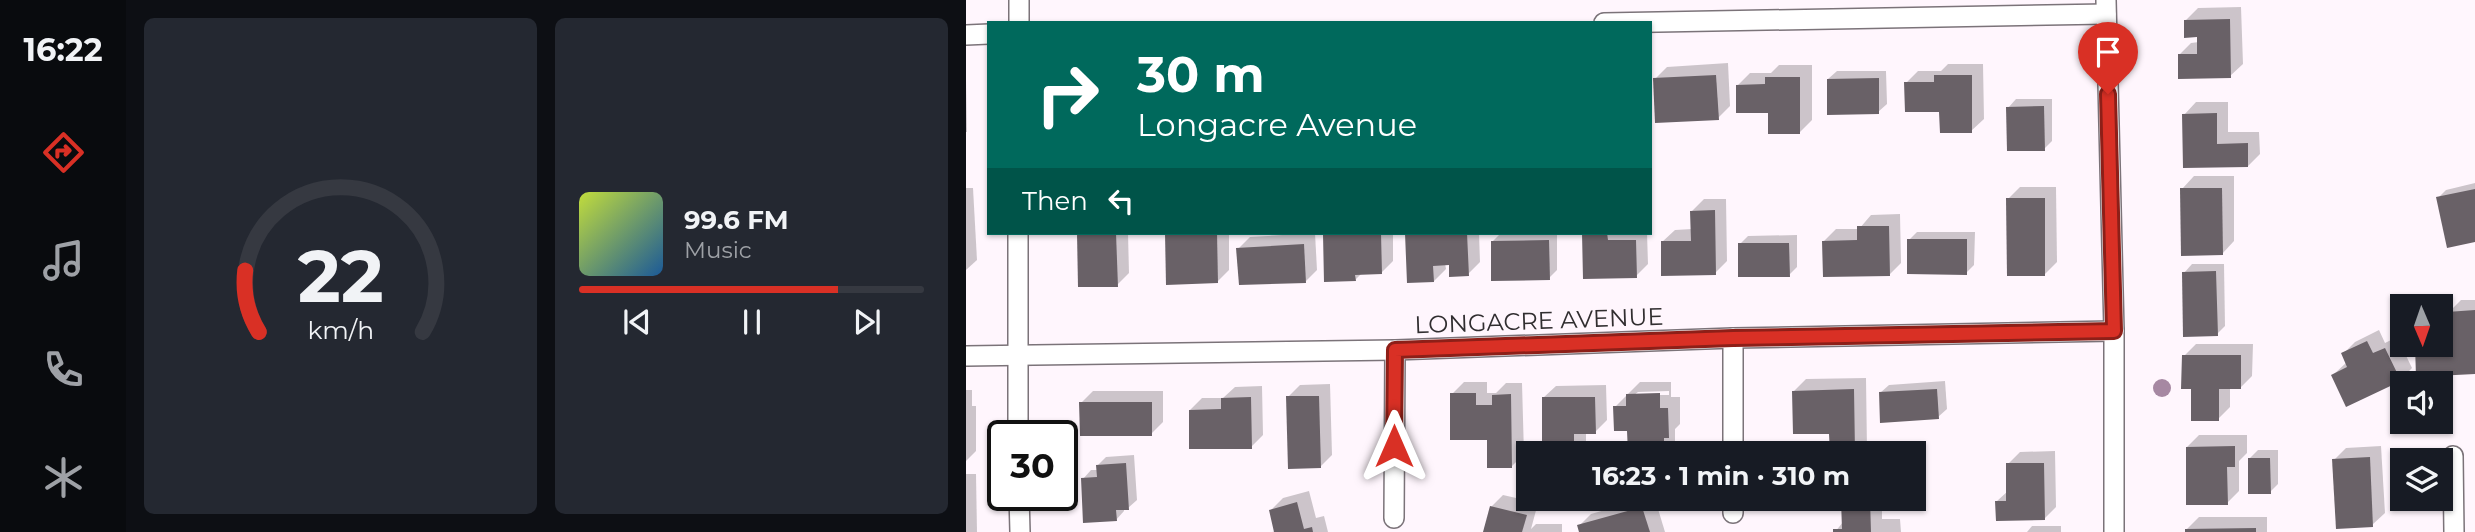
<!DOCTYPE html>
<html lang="en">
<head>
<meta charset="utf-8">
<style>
  body { margin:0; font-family:Montserrat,sans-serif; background:#242831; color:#f1f3f6; height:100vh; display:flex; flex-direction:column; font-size:26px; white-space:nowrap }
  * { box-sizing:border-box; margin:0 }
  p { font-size:23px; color:#9ea1a6 }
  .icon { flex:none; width:38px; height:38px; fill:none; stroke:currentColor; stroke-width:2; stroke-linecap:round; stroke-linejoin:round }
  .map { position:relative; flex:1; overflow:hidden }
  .panel { display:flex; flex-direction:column; gap:18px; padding:18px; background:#0d0f14; width:840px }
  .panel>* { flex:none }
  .banner { position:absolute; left:21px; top:21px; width:665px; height:214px; border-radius:0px; box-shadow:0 2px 5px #0004; background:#00695c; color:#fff; overflow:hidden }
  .needle { width:46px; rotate:178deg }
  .tools { position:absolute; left:1424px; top:294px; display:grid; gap:14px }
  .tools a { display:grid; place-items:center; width:63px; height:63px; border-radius:0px; background:#171b24; box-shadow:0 2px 5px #0004; font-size:35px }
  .speed { position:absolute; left:21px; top:420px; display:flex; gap:14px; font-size:35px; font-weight:700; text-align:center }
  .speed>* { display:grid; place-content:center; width:91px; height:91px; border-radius:50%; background:#171b24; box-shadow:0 2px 5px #0004; line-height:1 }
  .speed .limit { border:4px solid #111; border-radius:10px; background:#fff; color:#111 }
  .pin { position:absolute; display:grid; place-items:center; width:60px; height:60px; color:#fff; margin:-72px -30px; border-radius:50% 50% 50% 0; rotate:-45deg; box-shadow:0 0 7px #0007 }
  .pin .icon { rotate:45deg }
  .me { position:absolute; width:77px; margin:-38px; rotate:0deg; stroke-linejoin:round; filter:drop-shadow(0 0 5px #0008) }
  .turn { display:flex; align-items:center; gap:24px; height:147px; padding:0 35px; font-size:32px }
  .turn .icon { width:91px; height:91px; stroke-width:2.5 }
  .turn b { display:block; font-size:49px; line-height:60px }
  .then { display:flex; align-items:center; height:66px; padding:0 35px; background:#0003; gap:14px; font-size:26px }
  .panel .tile { flex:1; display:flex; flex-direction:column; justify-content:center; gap:10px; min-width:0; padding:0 24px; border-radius:10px; background:#242831 }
  .panel .dial { align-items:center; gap:0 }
  .dial svg { height:182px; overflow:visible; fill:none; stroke:#363941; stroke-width:7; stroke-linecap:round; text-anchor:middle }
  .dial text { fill:#f1f3f6; stroke:none }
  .song { display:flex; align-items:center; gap:21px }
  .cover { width:84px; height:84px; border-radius:10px; background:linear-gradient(135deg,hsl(70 70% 55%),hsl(210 70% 35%)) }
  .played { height:7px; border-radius:4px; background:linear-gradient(90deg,#d93025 75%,#363941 75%) }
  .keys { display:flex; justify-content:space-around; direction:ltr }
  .panel .tiles { flex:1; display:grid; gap:18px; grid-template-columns:repeat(2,1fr) }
  .trip { position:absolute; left:550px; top:441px; width:410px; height:70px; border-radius:0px; background:#171b24; box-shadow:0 2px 5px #0004; font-weight:700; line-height:70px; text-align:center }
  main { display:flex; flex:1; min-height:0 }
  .dock { display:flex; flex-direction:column; width:126px; justify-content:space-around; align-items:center; background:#090b0e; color:#9ea1a6 }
  .dock .icon { width:49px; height:49px }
  .dock .on { color:#d93025 }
  .dock b { font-size:32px; color:#f1f3f6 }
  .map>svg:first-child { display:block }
</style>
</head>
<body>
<main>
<nav class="dock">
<b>16:22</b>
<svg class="icon on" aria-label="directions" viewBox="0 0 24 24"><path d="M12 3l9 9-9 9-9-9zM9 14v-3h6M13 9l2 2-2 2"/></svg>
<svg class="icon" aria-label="music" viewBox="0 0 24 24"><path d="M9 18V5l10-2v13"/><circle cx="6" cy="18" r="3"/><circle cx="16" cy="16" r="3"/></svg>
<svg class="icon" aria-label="phone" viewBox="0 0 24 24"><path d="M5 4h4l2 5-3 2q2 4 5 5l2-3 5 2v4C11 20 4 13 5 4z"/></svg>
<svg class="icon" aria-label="climate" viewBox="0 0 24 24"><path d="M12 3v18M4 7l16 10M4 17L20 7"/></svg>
</nav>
<section class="panel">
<div class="tiles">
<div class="tile dial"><svg viewBox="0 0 100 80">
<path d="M14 69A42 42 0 1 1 86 69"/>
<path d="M14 69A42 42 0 0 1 8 42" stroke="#d93025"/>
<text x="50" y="56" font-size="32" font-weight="700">22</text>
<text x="50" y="72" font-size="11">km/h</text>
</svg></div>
<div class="tile">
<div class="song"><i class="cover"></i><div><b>99.6 FM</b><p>Music</p></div></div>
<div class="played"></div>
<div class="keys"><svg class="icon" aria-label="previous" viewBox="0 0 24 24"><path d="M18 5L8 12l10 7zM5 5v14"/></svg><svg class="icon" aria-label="pause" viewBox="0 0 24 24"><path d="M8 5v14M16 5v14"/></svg><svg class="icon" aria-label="next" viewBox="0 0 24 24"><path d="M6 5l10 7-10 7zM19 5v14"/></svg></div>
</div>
</div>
</section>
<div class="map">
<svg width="1509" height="532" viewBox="0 0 1509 532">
  <rect width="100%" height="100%" fill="#fff6fd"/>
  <g fill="#0003" fill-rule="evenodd">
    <polygon points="1275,7 1277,64 1264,76 1213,55 1225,43 1233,42 1233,36 1220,20 1232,8"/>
    <polygon points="762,63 764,106 752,118 689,79 701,67"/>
    <polygon points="982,64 1017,64 1018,119 1005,131 940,83 952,71 975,71"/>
    <polygon points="813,65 846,65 846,120 834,132 804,112 772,85 784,73 805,73"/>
    <polygon points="871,71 920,71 921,104 912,112 862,79"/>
    <polygon points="0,80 1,132 0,132"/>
    <polygon points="1050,99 1086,99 1086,141 1078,149 1042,108"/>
    <polygon points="1230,102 1262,102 1262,132 1293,132 1294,154 1282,166 1218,166 1218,115"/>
    <polygon points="1228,176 1268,176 1268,241 1256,254 1216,189"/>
    <polygon points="1509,183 1509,240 1472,198 1480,190"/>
    <polygon points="1054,187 1090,187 1091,262 1079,274 1042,199"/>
    <polygon points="0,188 7,188 11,260 0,270"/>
    <polygon points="738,199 760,199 761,261 749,273 696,242 709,230 726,229 726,211"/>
    <polygon points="934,214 935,263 923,275 858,241 870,229 893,229 905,215"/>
    <polygon points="951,232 1009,232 1008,265 1000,273 943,240"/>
    <polygon points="113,233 162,233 163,273 151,285 114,285"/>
    <polygon points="202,233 263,233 263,270 251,282"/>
    <polygon points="349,233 351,270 339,282 272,249 284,237"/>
    <polygon points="361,233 427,233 427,261 415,273 396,273 389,280 359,235"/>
    <polygon points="441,233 513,233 514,262 502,274 484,263 479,263 480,269 468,281 443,282"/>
    <polygon points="535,233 591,233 591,270 583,278 527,241"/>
    <polygon points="618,233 681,233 682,264 670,276 618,277"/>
    <polygon points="831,235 831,267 823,275 774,244 782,236"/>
    <polygon points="1226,264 1258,264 1259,326 1251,334 1218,273"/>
    <polygon points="1495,300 1509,300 1509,373 1452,375 1451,345 1475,345 1475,329 1484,328 1483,312"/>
    <polygon points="1413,330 1419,343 1431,337 1446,368 1434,380 1367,375 1381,362 1377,354 1389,342"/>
    <polygon points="1230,344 1287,344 1286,376 1274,388 1264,388 1264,407 1252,419 1227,388 1218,356"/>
    <polygon points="900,378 901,450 897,453 865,453 865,432 828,391 840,379"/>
    <polygon points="979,381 981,409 972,417 914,393 923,385"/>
    <polygon points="498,382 521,382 521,393 530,393 540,383 556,383 558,454 546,466 486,394"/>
    <path d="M674 382H705V397H714V424L709 429V453H663V429L649 407ZM703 391V395H668L672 392Z"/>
    <polygon points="364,384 366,455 354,467 322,397 334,385"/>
    <polygon points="640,385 641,420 629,432 620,432 620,449 615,453 587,453 587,441 577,398 590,386"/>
    <polygon points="296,386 297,435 285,447 224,410 236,398 257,398 269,387"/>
    <polygon points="0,390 6,390 6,406 10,406 10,451 0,461"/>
    <polygon points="127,391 197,391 197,422 185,434 115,403"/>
    <polygon points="1233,435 1281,435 1281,453 1273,461 1273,491 1261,503 1221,447"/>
    <polygon points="1415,446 1419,513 1406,525 1368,460 1380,448"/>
    <polygon points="1292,450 1312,450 1312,484 1304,492 1283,459"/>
    <polygon points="1089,451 1090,507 1078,519 1031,501 1042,491 1042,464 1054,452"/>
    <polygon points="168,455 171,500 162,508 158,508 158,511 150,520 117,479 125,470 132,470 132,465 140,457"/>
    <polygon points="0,474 10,474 11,532 0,532"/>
    <polygon points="343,491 350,518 358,516 362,532 306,532 310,531 305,510 317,498"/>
    <polygon points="537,495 572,503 565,529 570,524 596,524 596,532 519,532 525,507"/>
    <polygon points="677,499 689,499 699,532 614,532 613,526 625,514"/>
    <polygon points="879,499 916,499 916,519 934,519 935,532 869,532 877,522"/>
    <polygon points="1233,517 1301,517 1301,532 1221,532 1221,529"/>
    <polygon points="1066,526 1095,526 1095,532 1061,532"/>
  </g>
  <g fill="#696167">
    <polygon points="1264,19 1265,78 1212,79 1212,54 1231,54 1231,37 1218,38 1218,20"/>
    <polygon points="750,75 753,120 689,123 687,78"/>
    <polygon points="968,75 1006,75 1006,133 974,133 973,112 939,112 938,82 968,82"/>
    <polygon points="799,77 834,77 834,134 802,134 802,113 770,113 770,85 799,84"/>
    <polygon points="913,78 913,114 861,115 861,79"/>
    <polygon points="1078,106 1079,151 1041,151 1040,107"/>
    <polygon points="1251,113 1251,144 1282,143 1282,167 1217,168 1216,114"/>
    <polygon points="1214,188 1256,188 1257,255 1215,256"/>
    <polygon points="1509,189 1509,242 1481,248 1470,197"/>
    <polygon points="1040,198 1079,198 1079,276 1041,276"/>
    <polygon points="749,210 750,275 695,276 695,241 725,241 724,211"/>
    <polygon points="891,226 923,226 924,276 857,277 856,241 891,240"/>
    <polygon points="111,233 150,233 152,287 112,287"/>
    <polygon points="199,233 251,233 252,283 200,285"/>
    <polygon points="415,233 416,274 389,275 390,281 358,282 357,234"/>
    <polygon points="439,233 501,233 503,276 483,277 483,265 467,266 468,282 441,283"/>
    <polygon points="616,233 641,233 642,240 670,240 671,278 617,279"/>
    <polygon points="941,239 1001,239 1001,275 941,274"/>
    <polygon points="583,240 584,280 525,281 525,241"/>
    <polygon points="772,243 823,243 824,277 772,277"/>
    <polygon points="338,244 340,283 273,285 270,248"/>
    <polygon points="1250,271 1252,336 1217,337 1216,272"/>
    <polygon points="1509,310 1509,374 1450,377 1449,345 1475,345 1475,339 1483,339 1481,312"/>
    <polygon points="1401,341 1407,353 1419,348 1435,381 1380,407 1365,375 1381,367 1375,353"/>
    <polygon points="1216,355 1275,355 1275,389 1253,389 1253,421 1225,421 1225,389 1215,389"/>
    <polygon points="888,389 889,453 864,453 863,434 827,434 826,391"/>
    <polygon points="971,389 973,419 914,423 913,392"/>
    <polygon points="484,393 510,393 510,405 526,405 526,395 545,394 546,468 521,468 521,440 484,440"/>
    <polygon points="694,393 694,408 702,408 703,438 698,438 698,453 662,453 661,431 648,431 647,406 660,406 660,394"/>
    <polygon points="320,396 353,396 355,468 322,469"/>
    <polygon points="285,397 286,449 223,449 223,410 255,409 255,398"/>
    <polygon points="576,397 629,397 630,434 608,434 608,453 586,453 585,443 576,443"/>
    <polygon points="113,402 186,402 186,436 114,436"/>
    <polygon points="1269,446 1269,467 1261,467 1262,505 1220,505 1220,447"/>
    <polygon points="1404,457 1407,527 1370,529 1366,459"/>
    <polygon points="1282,458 1304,458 1305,494 1282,494"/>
    <polygon points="160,463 163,510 150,510 151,521 117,523 115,478 131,477 130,465"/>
    <polygon points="1040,463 1078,463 1079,520 1030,521 1029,501 1040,501"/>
    <polygon points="904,499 905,532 867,532 867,529 876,529 875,500"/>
    <polygon points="331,502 338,529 346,527 347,532 308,532 303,510"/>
    <polygon points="524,506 561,515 556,532 517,532"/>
    <polygon points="676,507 684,532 613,532 611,525"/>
    <polygon points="1290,528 1290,532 1219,532 1219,529"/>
  </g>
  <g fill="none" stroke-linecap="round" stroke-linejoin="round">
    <defs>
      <g id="street">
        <polyline points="1140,0 1148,331 1148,532"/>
        <polyline points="53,23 53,0"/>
        <polyline points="638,23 1140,14"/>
        <polyline points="0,35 23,34"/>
        <polyline points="52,233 52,436"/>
        <polyline points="0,356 429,350 767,338 1148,331"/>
        <polyline points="767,453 767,338"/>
        <polyline points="1487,456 1488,532"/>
        <polyline points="53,495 54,532"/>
        <polyline points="767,513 767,499"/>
        <polyline points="428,518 429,350"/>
      </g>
    </defs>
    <use href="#street" stroke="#7b7379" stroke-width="22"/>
    <use href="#street" stroke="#fff" stroke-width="19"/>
  </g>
  <circle fill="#a688a2" cx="1196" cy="388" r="9"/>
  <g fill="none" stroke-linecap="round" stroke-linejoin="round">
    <defs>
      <polyline id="route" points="428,446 429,350 767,338 1148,331 1142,94"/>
    </defs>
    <use href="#route" stroke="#8d1f18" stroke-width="18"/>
    <use href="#route" stroke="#d93025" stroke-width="12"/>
  </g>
  <g text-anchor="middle" stroke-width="7" stroke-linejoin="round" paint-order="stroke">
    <g font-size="24" fill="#312e30" stroke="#fff6fd">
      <text transform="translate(573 321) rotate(-2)" y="8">LONGACRE AVENUE</text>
    </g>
  </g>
</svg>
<div class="tools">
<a><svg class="needle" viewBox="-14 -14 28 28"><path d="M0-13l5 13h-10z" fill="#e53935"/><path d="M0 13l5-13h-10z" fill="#9ea1a6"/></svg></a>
<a><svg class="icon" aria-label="sound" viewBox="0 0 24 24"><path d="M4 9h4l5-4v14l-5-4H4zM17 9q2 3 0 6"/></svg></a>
<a><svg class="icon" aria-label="layers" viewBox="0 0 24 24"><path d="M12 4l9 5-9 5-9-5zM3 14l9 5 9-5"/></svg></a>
</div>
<div class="speed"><div class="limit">30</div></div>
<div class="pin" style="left:1142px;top:94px;background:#d93025"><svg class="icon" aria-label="arrive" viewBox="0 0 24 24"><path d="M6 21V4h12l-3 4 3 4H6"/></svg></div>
<svg class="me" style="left:428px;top:446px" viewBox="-20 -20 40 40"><path d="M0-17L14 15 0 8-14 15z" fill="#d93025" stroke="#fff" stroke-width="4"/></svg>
<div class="trip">16:23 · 1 min · 310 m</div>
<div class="banner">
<div class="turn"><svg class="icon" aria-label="right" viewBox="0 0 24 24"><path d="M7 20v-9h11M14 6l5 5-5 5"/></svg><div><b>30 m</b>Longacre Avenue</div></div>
<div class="then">Then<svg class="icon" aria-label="left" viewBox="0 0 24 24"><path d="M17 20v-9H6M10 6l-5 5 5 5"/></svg></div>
</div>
</div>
</main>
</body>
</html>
